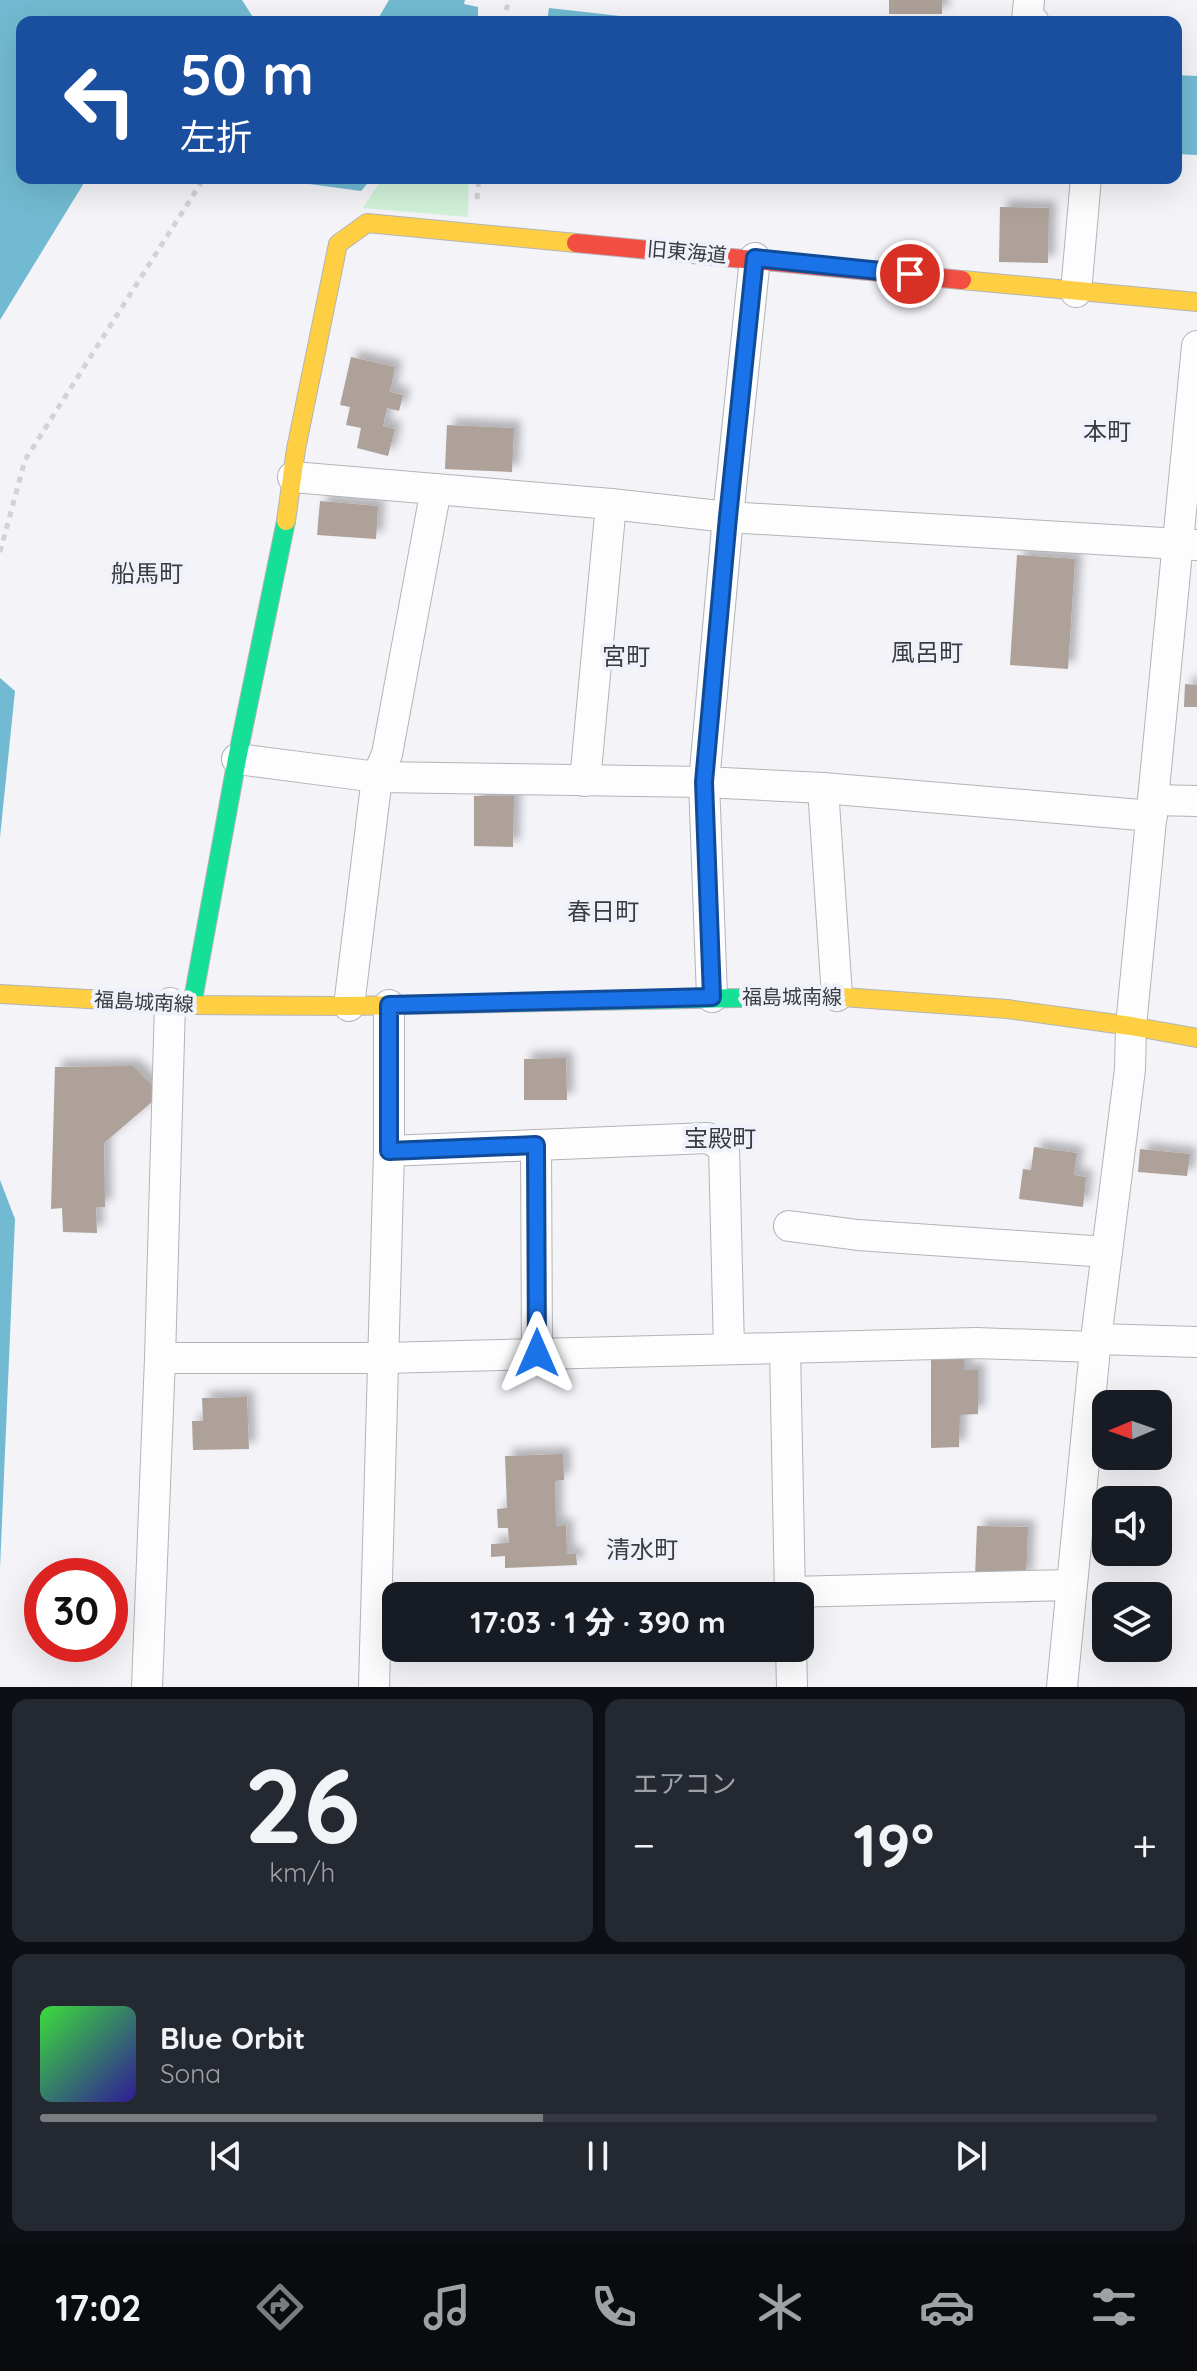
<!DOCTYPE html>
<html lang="ja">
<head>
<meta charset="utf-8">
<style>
  body { margin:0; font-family:Quicksand,"Noto Sans JP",sans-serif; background:#242831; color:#f1f3f6; height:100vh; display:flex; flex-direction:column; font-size:30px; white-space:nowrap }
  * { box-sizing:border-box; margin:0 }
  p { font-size:26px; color:#9ea1a6 }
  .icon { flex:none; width:44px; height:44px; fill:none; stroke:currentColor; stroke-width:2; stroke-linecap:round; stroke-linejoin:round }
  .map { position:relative; height:1687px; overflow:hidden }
  .sheet { display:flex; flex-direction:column; gap:12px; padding:12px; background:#0d0f14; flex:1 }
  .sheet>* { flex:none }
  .hud { position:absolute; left:16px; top:16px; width:1166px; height:168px; border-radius:16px; box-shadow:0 8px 32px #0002; background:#1a4fa0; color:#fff; overflow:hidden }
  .needle { width:52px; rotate:268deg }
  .tools { position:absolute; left:1092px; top:1390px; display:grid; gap:16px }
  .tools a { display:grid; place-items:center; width:80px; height:80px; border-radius:16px; background:#171b24; box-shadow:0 8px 32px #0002; font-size:40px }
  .speed { position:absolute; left:24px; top:1558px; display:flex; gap:16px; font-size:40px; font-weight:700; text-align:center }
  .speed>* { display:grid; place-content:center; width:104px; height:104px; border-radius:50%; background:#171b24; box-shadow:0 8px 32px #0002; line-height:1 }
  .speed .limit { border:12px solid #d22; background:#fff; color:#111 }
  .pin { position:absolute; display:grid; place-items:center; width:68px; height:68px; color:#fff; margin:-34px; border:4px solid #fff; border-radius:50%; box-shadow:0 2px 8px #0007 }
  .me { position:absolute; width:88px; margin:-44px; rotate:0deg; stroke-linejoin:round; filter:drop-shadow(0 0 6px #0008) }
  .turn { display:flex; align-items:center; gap:28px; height:168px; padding:0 32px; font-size:36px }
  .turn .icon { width:104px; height:104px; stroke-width:2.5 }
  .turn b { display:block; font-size:56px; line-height:68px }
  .big { font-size:60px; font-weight:800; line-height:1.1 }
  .sheet .tile { flex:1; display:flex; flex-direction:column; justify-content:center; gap:12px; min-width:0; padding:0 28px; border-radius:16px; background:#242831 }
  .sheet .dial { align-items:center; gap:0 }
  .dial b { font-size:104px; line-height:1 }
  .song { display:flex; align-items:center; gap:24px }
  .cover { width:96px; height:96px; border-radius:12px; background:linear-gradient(135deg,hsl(120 70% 55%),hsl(250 70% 35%)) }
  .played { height:8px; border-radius:4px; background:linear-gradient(90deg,#7b7c80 45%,#363941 45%) }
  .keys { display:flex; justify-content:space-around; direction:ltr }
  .heat { display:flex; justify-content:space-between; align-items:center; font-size:44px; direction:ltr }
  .sheet .tiles { flex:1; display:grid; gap:12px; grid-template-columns:1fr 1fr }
  .tile:last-child { grid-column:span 2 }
  .trip { position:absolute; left:382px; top:1582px; width:432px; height:80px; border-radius:16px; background:#171b24; box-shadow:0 8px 32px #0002; font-weight:800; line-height:80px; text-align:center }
  .dock { display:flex; height:128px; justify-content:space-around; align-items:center; background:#090b0e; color:#9ea1a6 }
  .dock .icon { width:56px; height:56px }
  .dock .current { color:#7b7c80 }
  .dock b { font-size:36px; color:#f1f3f6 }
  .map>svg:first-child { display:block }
</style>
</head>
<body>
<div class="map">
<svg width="1197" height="1687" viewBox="0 0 1197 1687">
  <defs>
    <filter id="shadow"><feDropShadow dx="7" dy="-7" stdDeviation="4" flood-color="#0004"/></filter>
  </defs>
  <rect width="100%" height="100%" fill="#f3f3f8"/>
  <polygon fill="#d1f2d9" points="382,178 469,178 468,217 363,208"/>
  <g fill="#72bad1">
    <polygon points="0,0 242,0 256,22 22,22 22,178 87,178 0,320"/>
    <polygon points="389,0 465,0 464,4 478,7 478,22 376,22"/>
    <polygon points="549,8 674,22 547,22"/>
    <polygon points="1176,75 1197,76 1197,155 1176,154"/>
    <polygon points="289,178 372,178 361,191 287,181"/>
    <polygon points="0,678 15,691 0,837"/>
    <polygon points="0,1180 15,1219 0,1568"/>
  </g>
  <g fill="#ada199" filter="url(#shadow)">
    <rect x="889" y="0" width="53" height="14"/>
    <polygon points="1000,207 1049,208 1048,263 999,262"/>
    <polygon points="351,357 395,367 390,392 403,395 399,411 387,408 383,426 395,429 388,456 357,448 361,428 346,425 350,407 340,405"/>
    <polygon points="447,425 514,428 512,472 445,469"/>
    <polygon points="320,501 378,506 376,539 317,535"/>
    <polygon points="1017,555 1075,559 1068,669 1010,665"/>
    <polygon points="1185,684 1197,685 1197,707 1184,707"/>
    <polygon points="474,796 514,796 513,847 474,846"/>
    <polygon points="566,1058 567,1100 524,1100 524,1059"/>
    <polygon points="133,1066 153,1086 153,1101 104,1143 105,1207 96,1207 97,1233 63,1232 62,1208 51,1209 55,1067"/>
    <polygon points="1034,1147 1077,1153 1074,1175 1086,1177 1083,1207 1019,1199 1023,1169 1031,1170"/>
    <polygon points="1140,1149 1190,1154 1187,1176 1138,1172"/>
    <polygon points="931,1358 964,1358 964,1370 978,1370 978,1414 960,1415 959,1447 931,1448"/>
    <polygon points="247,1397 249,1449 193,1450 192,1421 203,1421 202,1398"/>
    <polygon points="563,1454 564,1480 555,1481 556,1526 566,1525 567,1554 576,1554 577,1565 505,1568 505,1556 491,1557 491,1544 509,1543 508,1528 498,1528 497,1509 507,1508 505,1456"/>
    <polygon points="977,1526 1028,1527 1026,1579 975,1577"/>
  </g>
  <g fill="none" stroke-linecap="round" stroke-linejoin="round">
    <defs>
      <g id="street">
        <polyline points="1029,0 1027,21 1034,22"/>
        <polyline points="1076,292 1086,178"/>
        <polyline points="293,477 611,504 728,517 1196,545"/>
        <polyline points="237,759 377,777 704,782 823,788 1152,816"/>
        <polyline points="585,781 611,504"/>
        <polyline points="823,788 837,996"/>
        <polyline points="1153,800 1197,801"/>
        <polyline points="712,997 704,782 728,517 755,258"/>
        <polyline points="349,1006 377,777 387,754 436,489"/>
        <polyline points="389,1151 536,1145"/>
        <polyline points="789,1226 858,1235 1107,1252"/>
        <polyline points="1096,1339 1197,1342"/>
        <polyline points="785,1349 790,1596"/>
        <polyline points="537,1353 536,1145 708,1138 724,1147 729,1349"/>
        <polyline points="160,1358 384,1358 976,1343 1095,1347"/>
        <polyline points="790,1592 1071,1585"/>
        <polyline points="791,1648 792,1687"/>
        <polyline points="147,1687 160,1358 170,1003"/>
        <polyline points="374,1687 389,1151 389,1005"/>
        <polyline points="1062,1687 1096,1339 1130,1069 1131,1026 1197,346"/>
      </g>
      <g id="fast">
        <polyline points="454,1004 829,996"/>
        <polyline points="192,1005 237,759 286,521"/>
      </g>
      <g id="slow">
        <polyline points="962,280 1197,302"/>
        <polyline points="286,521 296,449 338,244 367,223 576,243"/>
        <polyline points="0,994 192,1005 349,1006 454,1004"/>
        <polyline points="829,996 1007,1009 1131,1026 1197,1038"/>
      </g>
      <polyline id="jam" points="576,243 962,280"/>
    </defs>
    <use href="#street" stroke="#b3b4b8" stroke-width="32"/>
    <use href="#fast" stroke="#b3b4b8" stroke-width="20"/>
    <use href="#slow" stroke="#b3b4b8" stroke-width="20"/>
    <use href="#jam" stroke="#b3b4b8" stroke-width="20"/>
    <g stroke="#d2d3d5" stroke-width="5" stroke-dasharray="6 6" stroke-linecap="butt">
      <polyline points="503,22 509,0"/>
      <polyline points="477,199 479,178"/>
      <polyline points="0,552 25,460 204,178"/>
    </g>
    <use href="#street" stroke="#fdfdfe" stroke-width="30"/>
    <use href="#fast" stroke="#16e098" stroke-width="18"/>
    <use href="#slow" stroke="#ffcf43" stroke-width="18"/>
    <use href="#jam" stroke="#f24e42" stroke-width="18"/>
  </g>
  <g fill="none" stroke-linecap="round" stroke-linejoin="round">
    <defs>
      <polyline id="route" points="537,1353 536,1145 389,1151 389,1005 712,997 704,782 728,517 755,258 910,274"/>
    </defs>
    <use href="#route" stroke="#114b97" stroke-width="20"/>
    <use href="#route" stroke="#1a73e8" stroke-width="14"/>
  </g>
  <g text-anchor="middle" stroke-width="8" stroke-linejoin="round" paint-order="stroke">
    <g font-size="20" fill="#3b3c40" stroke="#f0f2fb">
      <text transform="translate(687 252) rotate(5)" y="7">旧東海道</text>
      <text x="792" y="1004">福島城南線</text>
      <text transform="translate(144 1002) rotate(3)" y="7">福島城南線</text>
    </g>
    <g font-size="24" fill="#3b3c40" stroke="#f0f2fb">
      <text x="1107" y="440">本町</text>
      <text x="147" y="582">船馬町</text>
      <text x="927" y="661">風呂町</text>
      <text x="626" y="665">宮町</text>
      <text x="603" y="920">春日町</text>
      <text x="720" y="1147">宝殿町</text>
      <text x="642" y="1558">清水町</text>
    </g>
  </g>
</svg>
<div class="tools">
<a><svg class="needle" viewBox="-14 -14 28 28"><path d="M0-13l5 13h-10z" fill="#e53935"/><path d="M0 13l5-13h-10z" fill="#9ea1a6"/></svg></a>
<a><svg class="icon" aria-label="sound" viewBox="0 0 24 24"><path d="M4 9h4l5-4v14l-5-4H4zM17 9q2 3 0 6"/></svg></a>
<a><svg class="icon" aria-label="layers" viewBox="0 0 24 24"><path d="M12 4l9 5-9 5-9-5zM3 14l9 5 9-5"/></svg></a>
</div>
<div class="speed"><div class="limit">30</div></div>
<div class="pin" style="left:910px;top:274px;background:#d93025"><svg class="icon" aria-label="arrive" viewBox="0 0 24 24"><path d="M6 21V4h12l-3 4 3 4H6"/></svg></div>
<svg class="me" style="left:537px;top:1353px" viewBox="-20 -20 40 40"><path d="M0-17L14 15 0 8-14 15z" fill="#1a73e8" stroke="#fff" stroke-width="4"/></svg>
<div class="trip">17:03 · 1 分 · 390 m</div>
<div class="hud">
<div class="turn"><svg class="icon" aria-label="left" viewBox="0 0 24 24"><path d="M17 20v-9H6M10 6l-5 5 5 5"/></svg><div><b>50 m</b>左折</div></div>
</div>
</div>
<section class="sheet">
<div class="tiles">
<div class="tile dial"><b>26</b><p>km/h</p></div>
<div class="tile"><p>エアコン</p>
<div class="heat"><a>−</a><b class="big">19°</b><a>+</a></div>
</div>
<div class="tile">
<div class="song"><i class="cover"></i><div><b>Blue Orbit</b><p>Sona</p></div></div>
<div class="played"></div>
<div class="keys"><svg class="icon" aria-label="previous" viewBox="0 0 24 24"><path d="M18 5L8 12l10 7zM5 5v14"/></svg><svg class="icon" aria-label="pause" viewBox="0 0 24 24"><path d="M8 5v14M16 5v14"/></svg><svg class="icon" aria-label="next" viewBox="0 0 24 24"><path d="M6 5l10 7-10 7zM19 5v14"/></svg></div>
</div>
</div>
</section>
<nav class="dock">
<b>17:02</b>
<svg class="icon current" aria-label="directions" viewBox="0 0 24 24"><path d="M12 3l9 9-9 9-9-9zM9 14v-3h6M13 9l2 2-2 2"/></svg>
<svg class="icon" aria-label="music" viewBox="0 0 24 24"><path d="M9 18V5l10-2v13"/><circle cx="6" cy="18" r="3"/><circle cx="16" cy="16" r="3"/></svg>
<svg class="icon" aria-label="phone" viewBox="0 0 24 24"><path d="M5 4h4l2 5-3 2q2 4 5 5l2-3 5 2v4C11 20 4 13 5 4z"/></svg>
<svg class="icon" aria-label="climate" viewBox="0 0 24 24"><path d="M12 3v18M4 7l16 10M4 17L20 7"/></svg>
<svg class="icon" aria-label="car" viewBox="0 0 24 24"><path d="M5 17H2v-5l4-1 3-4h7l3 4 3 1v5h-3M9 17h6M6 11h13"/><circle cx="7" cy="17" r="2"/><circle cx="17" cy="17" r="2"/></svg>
<svg class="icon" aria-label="filters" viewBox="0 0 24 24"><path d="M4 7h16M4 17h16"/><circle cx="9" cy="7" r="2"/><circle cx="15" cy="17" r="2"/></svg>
</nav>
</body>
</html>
